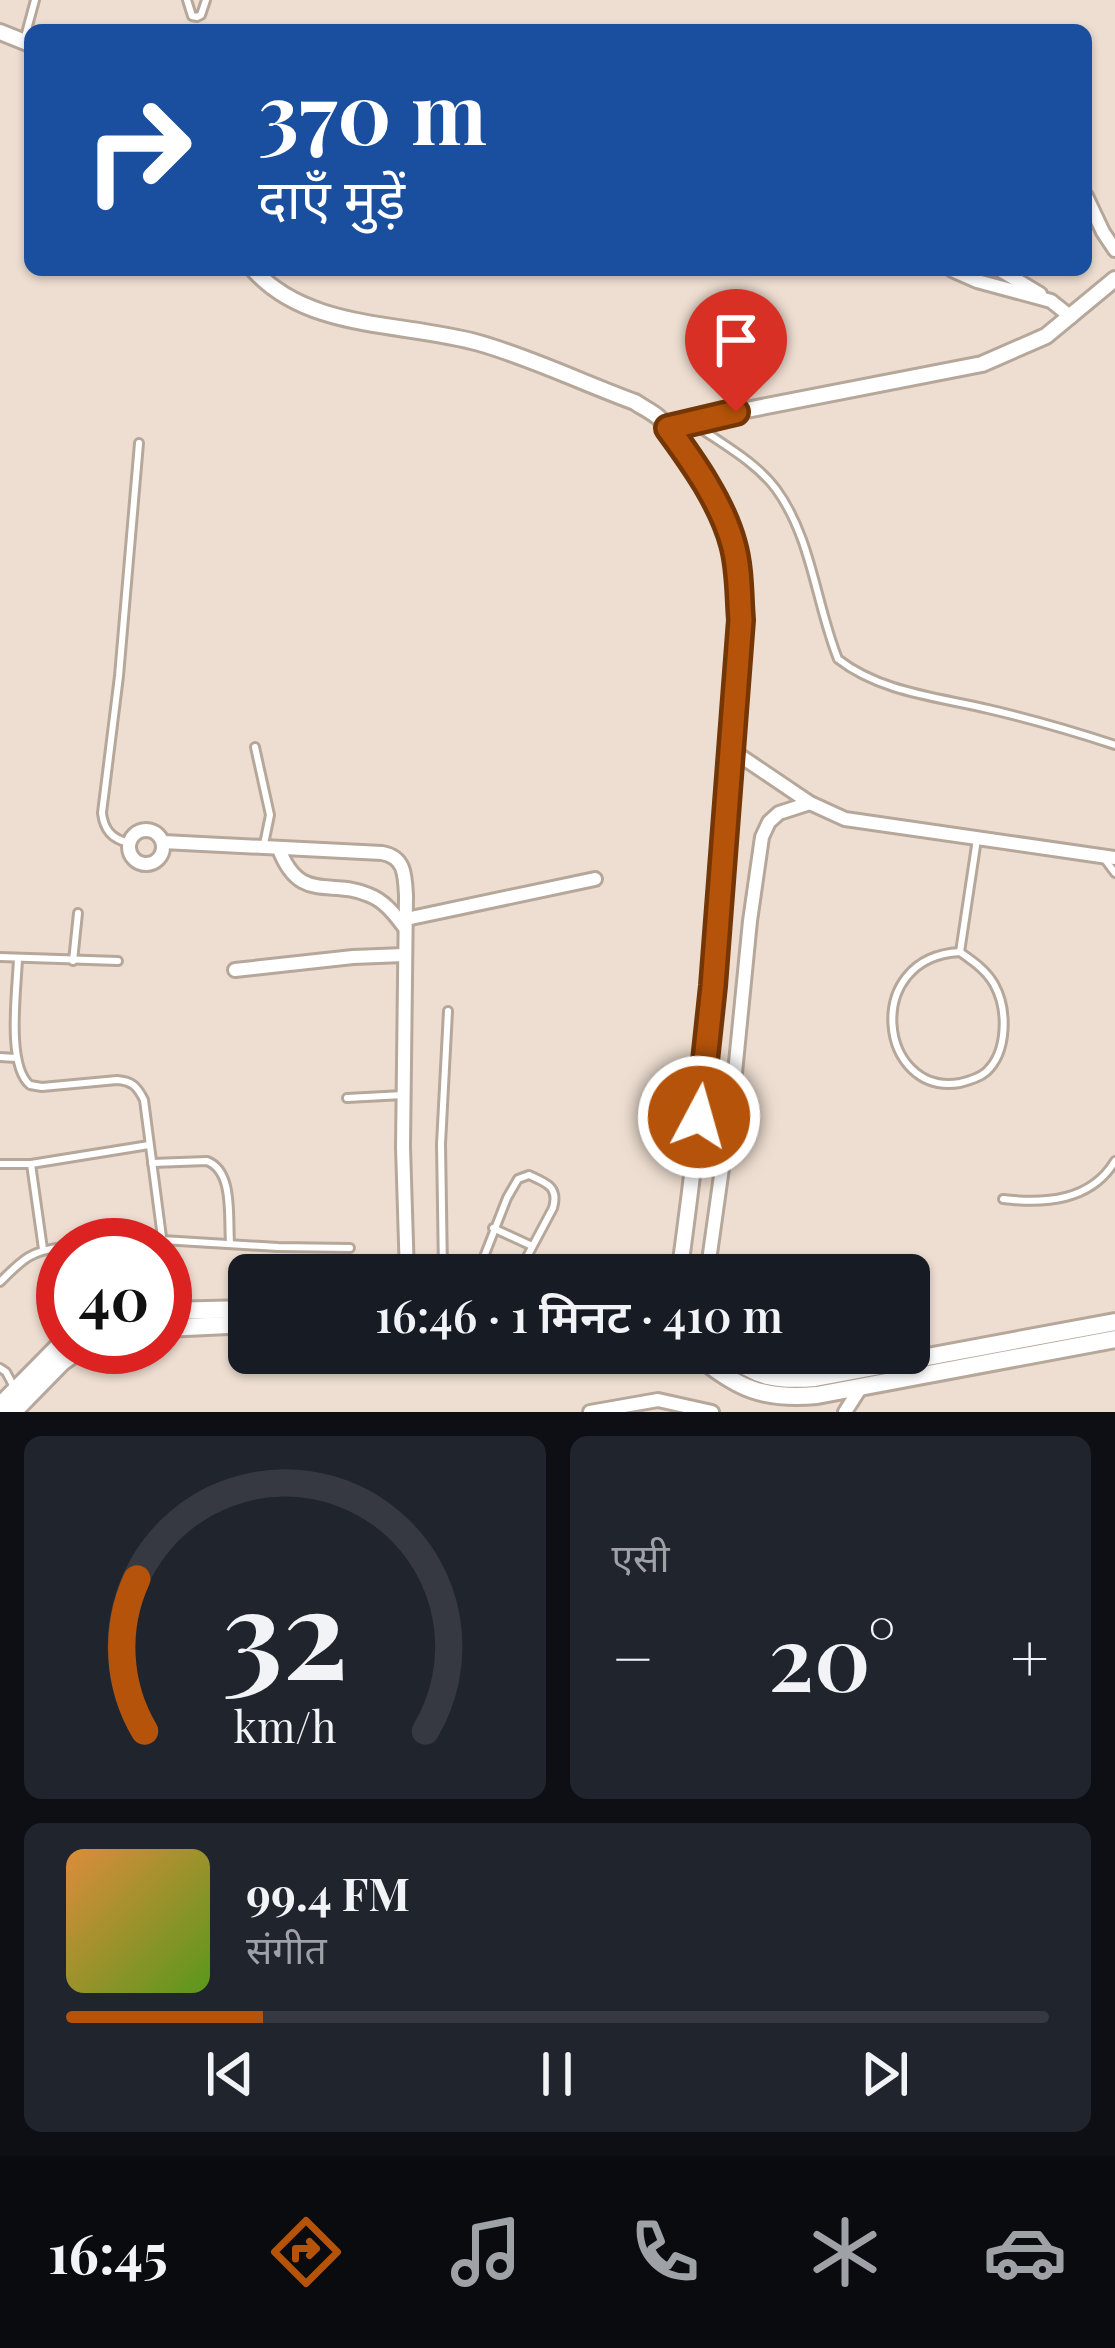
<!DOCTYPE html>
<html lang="hi">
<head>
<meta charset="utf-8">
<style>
  body { margin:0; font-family:"Playfair Display","Noto Sans Devanagari",serif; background:#20242c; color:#f1f3f6; height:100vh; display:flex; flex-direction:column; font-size:45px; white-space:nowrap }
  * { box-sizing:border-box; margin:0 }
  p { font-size:39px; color:#9ea1a6 }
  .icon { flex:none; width:66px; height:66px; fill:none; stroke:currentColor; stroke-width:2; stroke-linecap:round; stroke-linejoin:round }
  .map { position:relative; height:1412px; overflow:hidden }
  .sheet { display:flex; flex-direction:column; gap:24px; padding:24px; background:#0d0f14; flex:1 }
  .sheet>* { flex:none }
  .hud { position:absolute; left:24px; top:24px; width:1068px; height:252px; border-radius:18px; box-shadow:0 3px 9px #0004; background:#1a4fa0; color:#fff; overflow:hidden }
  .speed { position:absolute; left:36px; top:1218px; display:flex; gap:24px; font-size:60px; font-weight:700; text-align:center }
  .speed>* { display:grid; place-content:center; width:156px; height:156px; border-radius:50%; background:#171b24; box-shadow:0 3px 9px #0004; line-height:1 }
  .speed .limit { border:18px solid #d22; background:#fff; color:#111 }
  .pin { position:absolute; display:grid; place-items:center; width:102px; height:102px; color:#fff; margin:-123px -51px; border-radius:50% 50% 50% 0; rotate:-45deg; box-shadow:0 0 12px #0007 }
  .pin .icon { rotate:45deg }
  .me { position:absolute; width:132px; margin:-66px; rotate:6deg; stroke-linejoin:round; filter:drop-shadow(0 0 9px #0008) }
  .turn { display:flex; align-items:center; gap:42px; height:252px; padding:0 36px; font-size:54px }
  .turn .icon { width:156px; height:156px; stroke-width:2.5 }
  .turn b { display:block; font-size:84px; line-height:102px }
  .big { font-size:90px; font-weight:600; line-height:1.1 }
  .sheet .card { flex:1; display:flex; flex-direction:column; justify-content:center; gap:18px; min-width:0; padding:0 42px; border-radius:18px; background:#20242c }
  .sheet .dial { align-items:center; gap:0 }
  .dial svg { height:312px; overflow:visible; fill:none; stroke:#363941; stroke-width:7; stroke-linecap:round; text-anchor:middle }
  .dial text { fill:#f1f3f6; stroke:none }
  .song { display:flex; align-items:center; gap:36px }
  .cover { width:144px; height:144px; border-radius:18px; background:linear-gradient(135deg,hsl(30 70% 55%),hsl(90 70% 35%)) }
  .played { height:12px; border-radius:6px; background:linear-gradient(90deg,#b45309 20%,#363941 20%) }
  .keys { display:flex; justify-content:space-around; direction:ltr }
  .heat { display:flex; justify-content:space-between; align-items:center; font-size:66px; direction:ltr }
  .sheet .tiles { flex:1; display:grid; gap:24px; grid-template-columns:1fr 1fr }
  .card:last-child { grid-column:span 2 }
  .trip { position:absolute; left:228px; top:1254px; width:702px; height:120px; border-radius:18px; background:#171b24; box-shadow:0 3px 9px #0004; font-weight:600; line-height:120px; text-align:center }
  .menu { display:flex; height:192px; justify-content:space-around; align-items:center; background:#090b0e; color:#9ea1a6 }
  .menu .icon { width:84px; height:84px }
  .menu .on { color:#b45309 }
  .menu b { font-size:54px; color:#f1f3f6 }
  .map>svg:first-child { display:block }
</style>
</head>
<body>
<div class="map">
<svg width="1115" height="1412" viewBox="0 0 1115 1412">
  <rect width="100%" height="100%" fill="#eeded1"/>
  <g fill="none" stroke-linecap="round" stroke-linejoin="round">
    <defs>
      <g id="service">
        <polyline points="187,0 192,16 197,17 201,15 206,0"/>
        <polyline points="25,37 35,0"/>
        <path d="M694 424C722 444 756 462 776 489 812 538 816 605 838 659 880 692 938 697 988 709 1031 719 1073 731 1115 745"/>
        <polyline points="255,747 270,815 264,844"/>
        <path d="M129 843C112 839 104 830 102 813L119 676 139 443"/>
        <polyline points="1103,857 1115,873"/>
        <path d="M960 952C974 962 986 970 994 984 1008 1009 1008 1052 986 1072 979 1078 968 1081 960 1083 879 1097 861 957 960 952Z"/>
        <polyline points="960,952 977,839"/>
        <polyline points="0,957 118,961"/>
        <path d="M18 958C17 989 6 1065 30 1085L42 1087 117 1080C132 1081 137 1086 144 1100L163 1245"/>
        <polyline points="73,961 78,913"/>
        <polyline points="0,1057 16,1058"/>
        <polyline points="347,1098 403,1095"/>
        <path d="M152 1163 207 1161C234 1171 228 1217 230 1242"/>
        <polyline points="0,1164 31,1164 149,1145"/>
        <polyline points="31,1164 43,1249"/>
        <path d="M1003 1199C1045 1204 1091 1201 1115 1161"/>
        <polyline points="493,1228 532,1246"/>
        <polyline points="91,1245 162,1240 278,1247 350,1248"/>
        <polyline points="165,1262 171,1307"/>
        <path d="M480 1267 507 1198 518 1179 529 1175C547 1183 559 1187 553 1208L520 1270"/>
        <polyline points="443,1271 441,1144 448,1011"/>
        <path d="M0 1282C23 1259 30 1251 63 1247"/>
        <polyline points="371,1353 371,1357"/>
        <polyline points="0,1368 6,1372 14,1387"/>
      </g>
      <g id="minor">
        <polyline points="1086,196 1103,232 1115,250"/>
        <polyline points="952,270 977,281 1051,301 1071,317"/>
        <polyline points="1000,270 1040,294"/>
        <polyline points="733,751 810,803 845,819 1115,858"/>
        <circle cx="146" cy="847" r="17"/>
        <path d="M163 842 382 853C405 857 405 875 406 896L403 1147 407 1275"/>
        <path d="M279 849C300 904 330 878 369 895 385 901 395 915 405 928"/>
        <polyline points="406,919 595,879"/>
        <polyline points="235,970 353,957 404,955"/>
        <polyline points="707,1275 734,1083 750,921 762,837 769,822 779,813 810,803"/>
        <polyline points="590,1412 658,1400 712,1412"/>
        <polyline points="845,1412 861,1387"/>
      </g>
      <g id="tertiary">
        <polyline points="0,32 30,44"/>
        <path d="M254 270C308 331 406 322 479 343 532 358 583 383 635 402 642 407 651 411 658 417 684 439 727 516 734 550 749 625 735 727 729 804 715 962 701 1119 679 1275"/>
        <polyline points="669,428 736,412 982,364 1046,336 1115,279"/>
      </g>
      <g id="secondary">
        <polyline points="428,1275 479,1271 540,1275"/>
        <polyline points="165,1311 249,1309"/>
        <polyline points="165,1328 249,1324"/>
        <path d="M695 1353C736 1388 763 1400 817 1395L1115 1339"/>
        <path d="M726 1353C757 1378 776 1381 815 1378L1115 1322"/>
        <polyline points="0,1406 63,1342"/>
        <polyline points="13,1412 62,1362 83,1347"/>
      </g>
    </defs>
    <use href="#service" stroke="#b6a79b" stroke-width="12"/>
    <use href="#minor" stroke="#b6a79b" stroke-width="18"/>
    <use href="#tertiary" stroke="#b6a79b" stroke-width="20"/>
    <use href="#secondary" stroke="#b6a79b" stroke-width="22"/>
    <use href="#service" stroke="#fff" stroke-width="6"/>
    <use href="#minor" stroke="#fff" stroke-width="12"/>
    <use href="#tertiary" stroke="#fff" stroke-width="14"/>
    <use href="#secondary" stroke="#fff" stroke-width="16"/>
  </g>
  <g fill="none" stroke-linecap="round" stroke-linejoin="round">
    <defs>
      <path id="route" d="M699 1117 713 986 741 620C739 595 740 569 733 544 722 503 693 462 668 428L736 412"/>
    </defs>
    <use href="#route" stroke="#753606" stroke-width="30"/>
    <use href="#route" stroke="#b45309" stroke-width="21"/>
  </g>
</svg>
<div class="speed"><div class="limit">40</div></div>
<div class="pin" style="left:736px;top:412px;background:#d93025"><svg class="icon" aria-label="arrive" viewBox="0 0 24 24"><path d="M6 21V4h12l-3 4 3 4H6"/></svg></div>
<svg class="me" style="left:699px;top:1117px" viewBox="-20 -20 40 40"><circle r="17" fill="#b45309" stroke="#fff" stroke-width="3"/><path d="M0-11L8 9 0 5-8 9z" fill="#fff"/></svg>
<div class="trip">16:46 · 1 मिनट · 410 m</div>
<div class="hud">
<div class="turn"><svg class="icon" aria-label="right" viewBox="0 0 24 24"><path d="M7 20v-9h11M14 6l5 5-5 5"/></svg><div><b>370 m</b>दाएँ मुड़ें</div></div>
</div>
</div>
<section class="sheet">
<div class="tiles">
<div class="card dial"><svg viewBox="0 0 100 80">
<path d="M14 69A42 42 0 1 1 86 69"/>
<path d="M14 69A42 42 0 0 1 12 30" stroke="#b45309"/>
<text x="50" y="56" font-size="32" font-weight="700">32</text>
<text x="50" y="72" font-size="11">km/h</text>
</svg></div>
<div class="card"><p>एसी</p>
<div class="heat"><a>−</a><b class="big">20°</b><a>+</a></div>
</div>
<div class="card">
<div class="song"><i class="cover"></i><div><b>99.4 FM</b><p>संगीत</p></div></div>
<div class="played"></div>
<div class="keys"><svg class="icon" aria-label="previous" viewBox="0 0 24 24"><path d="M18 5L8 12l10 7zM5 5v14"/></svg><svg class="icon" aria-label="pause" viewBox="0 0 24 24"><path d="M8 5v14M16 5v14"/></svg><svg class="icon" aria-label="next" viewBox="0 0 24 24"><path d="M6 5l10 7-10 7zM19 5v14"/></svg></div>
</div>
</div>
</section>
<nav class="menu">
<b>16:45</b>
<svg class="icon on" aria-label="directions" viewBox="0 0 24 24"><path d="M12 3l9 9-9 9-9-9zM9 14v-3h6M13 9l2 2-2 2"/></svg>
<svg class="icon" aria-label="music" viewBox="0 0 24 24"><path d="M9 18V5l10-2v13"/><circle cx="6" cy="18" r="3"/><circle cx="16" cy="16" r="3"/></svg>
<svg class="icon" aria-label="phone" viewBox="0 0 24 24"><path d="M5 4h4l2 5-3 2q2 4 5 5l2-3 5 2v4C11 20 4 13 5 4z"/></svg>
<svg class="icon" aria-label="climate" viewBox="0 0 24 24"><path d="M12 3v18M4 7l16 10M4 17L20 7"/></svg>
<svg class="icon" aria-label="car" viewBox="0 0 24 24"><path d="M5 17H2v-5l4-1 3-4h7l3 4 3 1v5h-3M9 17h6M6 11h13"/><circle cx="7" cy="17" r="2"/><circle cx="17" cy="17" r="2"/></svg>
</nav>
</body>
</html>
